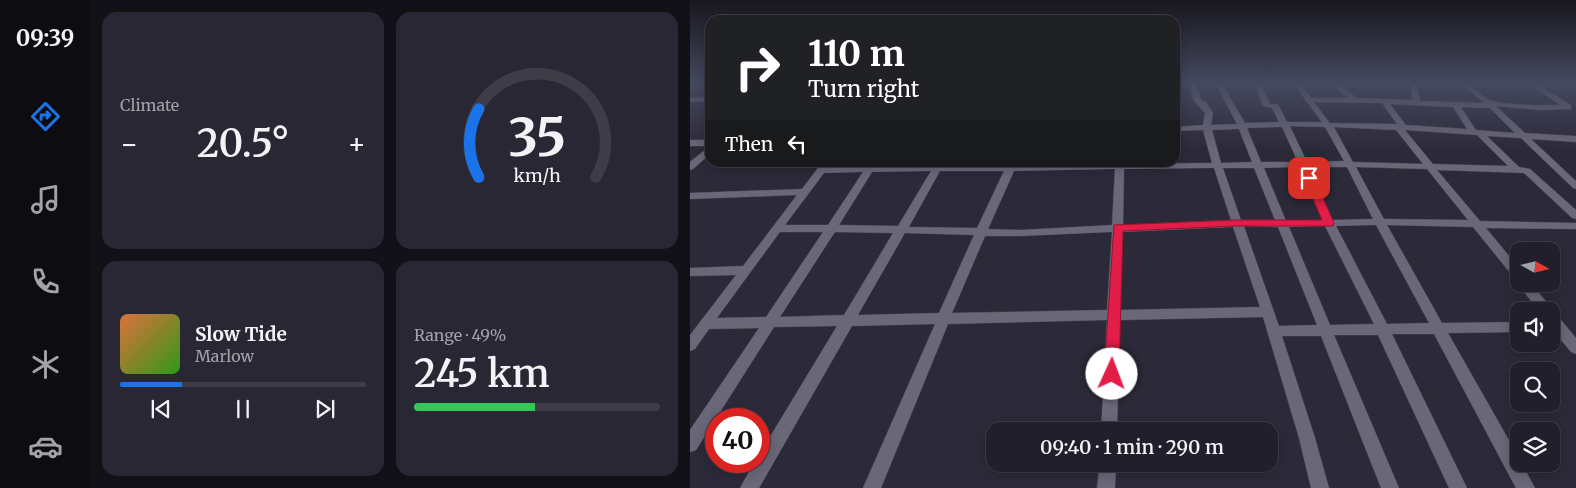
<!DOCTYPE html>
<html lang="en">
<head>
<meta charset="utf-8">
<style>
  body { margin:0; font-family:Merriweather,serif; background:#292733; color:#f1f3f6; height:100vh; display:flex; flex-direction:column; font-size:19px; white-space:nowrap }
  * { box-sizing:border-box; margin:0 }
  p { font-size:16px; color:#a2a2a9 }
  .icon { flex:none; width:28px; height:28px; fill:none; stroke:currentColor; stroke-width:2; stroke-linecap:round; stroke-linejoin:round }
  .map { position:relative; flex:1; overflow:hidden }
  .panel { display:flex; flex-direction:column; gap:12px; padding:12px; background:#121118; width:600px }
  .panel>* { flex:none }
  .banner { position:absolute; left:15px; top:15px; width:475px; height:152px; border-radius:15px; box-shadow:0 2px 12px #0003,0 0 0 1px #3e3d47; background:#202124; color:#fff; overflow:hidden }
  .needle { width:32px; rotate:98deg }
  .fabs { position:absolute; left:820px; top:242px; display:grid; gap:10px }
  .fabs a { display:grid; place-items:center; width:50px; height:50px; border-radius:10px; background:#211f2b; box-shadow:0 2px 12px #0003,0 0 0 1px #3e3d47; font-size:25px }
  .speed { position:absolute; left:15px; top:408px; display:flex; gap:10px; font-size:25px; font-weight:700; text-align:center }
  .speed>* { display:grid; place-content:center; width:65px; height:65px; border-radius:50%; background:#211f2b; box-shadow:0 2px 12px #0003,0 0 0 1px #3e3d47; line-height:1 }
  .speed .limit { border:8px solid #d22; background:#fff; color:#111 }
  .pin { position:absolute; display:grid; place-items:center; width:42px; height:42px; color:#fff; margin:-21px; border-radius:10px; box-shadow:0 2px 8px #0006 }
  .me { position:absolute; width:55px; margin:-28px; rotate:2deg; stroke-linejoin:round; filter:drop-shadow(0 0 4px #0008) }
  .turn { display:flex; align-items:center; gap:18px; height:105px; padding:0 20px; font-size:22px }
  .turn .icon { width:65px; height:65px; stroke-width:2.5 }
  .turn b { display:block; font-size:35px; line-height:42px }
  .then { display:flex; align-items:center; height:48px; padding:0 20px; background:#0003; gap:10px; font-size:19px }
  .big { font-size:38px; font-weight:600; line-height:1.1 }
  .panel .tile { flex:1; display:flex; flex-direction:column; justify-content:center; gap:8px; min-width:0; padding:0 18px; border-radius:15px; background:#292733 }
  .panel .dial { align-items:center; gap:0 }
  .dial svg { height:130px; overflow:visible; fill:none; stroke:#3e3d47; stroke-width:7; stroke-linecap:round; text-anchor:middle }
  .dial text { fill:#f1f3f6; stroke:none }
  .song { display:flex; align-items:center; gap:15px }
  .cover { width:60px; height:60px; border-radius:8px; background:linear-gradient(135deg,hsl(20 70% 55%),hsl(110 70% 35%)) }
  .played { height:5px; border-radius:2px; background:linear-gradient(90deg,#1a73e8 25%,#3e3d47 25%) }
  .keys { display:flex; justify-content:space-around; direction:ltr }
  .heat { display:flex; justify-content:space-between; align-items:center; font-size:28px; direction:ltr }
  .charge { height:8px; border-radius:4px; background:linear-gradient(90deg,#34c759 49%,#3e3d47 0) }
  .panel .tiles { flex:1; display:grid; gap:12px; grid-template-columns:repeat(2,1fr) }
  .trip { position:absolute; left:296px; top:422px; width:292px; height:50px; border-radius:15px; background:#211f2b; box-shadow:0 2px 12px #0003,0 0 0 1px #3e3d47; font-weight:600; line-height:50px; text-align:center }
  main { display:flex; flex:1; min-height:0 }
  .dock { display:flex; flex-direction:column; width:90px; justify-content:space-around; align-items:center; background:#0d0c11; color:#a2a2a9 }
  .dock .icon { width:35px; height:35px }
  .dock .active { color:#1a73e8 }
  .dock b { font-size:22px; color:#f1f3f6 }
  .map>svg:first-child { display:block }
</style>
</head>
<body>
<main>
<nav class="dock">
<b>09:39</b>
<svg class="icon active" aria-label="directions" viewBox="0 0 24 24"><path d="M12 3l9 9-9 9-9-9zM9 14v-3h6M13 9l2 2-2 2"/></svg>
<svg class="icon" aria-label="music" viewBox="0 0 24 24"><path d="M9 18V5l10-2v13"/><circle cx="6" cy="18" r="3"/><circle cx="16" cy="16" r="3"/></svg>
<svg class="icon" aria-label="phone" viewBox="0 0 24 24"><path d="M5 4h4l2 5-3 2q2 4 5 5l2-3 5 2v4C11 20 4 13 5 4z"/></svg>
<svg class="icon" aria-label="climate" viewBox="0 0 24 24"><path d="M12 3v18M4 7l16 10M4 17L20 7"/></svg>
<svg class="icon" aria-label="car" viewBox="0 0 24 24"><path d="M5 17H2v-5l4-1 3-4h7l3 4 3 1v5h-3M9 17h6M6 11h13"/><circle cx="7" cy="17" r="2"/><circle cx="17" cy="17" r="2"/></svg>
</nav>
<section class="panel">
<div class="tiles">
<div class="tile"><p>Climate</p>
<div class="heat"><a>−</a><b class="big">20.5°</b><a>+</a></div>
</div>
<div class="tile dial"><svg viewBox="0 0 100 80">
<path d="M14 69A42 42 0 1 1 86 69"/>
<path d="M14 69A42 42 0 0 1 14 27" stroke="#1a73e8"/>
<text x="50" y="56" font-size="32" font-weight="700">35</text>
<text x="50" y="72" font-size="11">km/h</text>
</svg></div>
<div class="tile">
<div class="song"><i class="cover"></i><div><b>Slow Tide</b><p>Marlow</p></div></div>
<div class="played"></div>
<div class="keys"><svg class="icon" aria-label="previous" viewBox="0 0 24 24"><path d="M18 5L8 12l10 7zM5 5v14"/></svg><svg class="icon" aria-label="pause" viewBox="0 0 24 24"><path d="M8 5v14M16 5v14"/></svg><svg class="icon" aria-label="next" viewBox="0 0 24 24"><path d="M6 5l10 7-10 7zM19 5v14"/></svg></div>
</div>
<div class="tile"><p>Range · 49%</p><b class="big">245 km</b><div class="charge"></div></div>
</div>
</section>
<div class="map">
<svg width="886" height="488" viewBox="0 0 886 488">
  <rect width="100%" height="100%" fill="#2c2939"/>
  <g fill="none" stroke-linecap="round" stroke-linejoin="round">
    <defs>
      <g id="minor">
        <polygon points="0,82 4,82 0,86"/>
        <path d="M499 82H505L511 100 516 102 523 113 521 125 547 124 525 82H531L555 123 589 122 582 108 573 106 564 82H570L580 104H588L597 122H632L602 82H609L621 98H658L639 82H646L667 98 723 100 720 82H726L730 101 795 103 768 82C782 82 788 95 800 100 811 105 856 106 870 105L836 82H844L881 105V109H878L851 110 806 106 835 133 886 136V142L841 139 886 181V189L883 188 831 138 797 136 829 167 840 169 886 210V219L882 218 834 173 747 170 790 221 886 223V229L796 228 829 268V280L825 279 783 227 697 225 752 323 829 322V332L758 333 829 458V464H832L845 488H826L744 334H702L777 488H759L688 335H644L709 488H691L631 336H592L625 438 639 488H621L609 438 573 317 430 320 427 431H411L417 320 258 324 191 488H173L245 324 162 326 69 488H50L65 461H69V455L147 326 84 327 6 450 0 452V430L69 328 19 329 5 349 0 351V335L46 275 0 276V268L53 266 107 195 0 199V193L112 189 131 164H137L138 167H177L179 162H187L186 167 244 166 246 162H255L253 166 317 165 318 162H327L326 165 522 163 513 130 485 131V127L513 125 515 113 504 101ZM624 102 692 103 707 124 640 123ZM700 104 763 107 777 129 716 125ZM771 107 800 108 825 133 786 130ZM600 126 635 127 654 161 617 162ZM592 127 608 162H571L557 128ZM644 127 706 130 733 164 663 162ZM549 129 562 162 531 163 522 130ZM715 130 787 135 818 166 743 164ZM610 167 632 220 596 221 574 168ZM619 167H657L683 219 643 220ZM666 167 737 169 778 220 694 219ZM524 168 541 220 433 225 434 169ZM533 168H564L585 220H551ZM425 169 422 225 331 230 298 229 324 171ZM241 171 208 226 149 225 182 172ZM250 171H314L287 228 219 227ZM173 172 138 225H95L134 173ZM686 225 739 323 697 324 646 226ZM554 226 588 227 627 325 589 326ZM635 226 684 324 640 325 599 227ZM543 227 570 307 430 310 433 232ZM90 232H133L76 317 27 318ZM145 232 203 233 154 315 90 317ZM422 232 417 310 262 313 295 236H331ZM215 233 284 235 249 313 168 315Z"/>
        <polygon points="20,97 20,101 0,102 0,98"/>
        <rect x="0" y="140" width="20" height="6"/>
        <polygon points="20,146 20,154 3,169 0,170 0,162"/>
        <polygon points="829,282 841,284 861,307 863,311 861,313 866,314 886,338 886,354 881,352 861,328 861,311 849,311 830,287"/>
        <polygon points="410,464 426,464 425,488 407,488"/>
      </g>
    </defs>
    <use href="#minor" stroke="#474552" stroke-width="1"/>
    <use href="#minor" fill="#6a6779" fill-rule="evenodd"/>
  </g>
  <linearGradient id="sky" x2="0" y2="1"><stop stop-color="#18171f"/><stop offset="0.55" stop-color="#45495f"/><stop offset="1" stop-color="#45495f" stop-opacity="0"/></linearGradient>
  <rect width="886" height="150" fill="url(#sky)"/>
  <polygon fill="#e11d48" stroke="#92132f" points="619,175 624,178 644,223 643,226 547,226 433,231 429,374 427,378 422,380 416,378 414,374 424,225 547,220 632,220 614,178"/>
</svg>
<div class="fabs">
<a><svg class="needle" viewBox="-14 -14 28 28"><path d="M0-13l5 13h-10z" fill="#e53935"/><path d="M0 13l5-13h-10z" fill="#a2a2a9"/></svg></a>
<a><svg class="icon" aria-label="sound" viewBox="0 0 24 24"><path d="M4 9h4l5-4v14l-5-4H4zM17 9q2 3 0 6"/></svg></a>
<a><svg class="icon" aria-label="search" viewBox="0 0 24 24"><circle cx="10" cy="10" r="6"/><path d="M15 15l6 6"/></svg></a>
<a><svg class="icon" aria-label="layers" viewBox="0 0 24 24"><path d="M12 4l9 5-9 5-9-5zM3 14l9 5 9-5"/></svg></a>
</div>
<div class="speed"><div class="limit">40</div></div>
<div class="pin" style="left:619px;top:178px;background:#d93025"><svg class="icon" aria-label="arrive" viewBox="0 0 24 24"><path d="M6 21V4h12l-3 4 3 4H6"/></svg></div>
<svg class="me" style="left:422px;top:374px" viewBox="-20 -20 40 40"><circle r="19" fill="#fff"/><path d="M0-13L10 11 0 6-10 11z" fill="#e11d48"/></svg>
<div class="trip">09:40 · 1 min · 290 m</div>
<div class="banner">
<div class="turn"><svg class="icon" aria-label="right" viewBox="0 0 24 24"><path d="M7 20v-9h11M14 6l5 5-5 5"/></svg><div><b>110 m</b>Turn right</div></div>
<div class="then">Then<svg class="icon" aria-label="left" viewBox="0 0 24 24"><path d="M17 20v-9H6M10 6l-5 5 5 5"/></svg></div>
</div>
</div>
</main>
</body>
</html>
